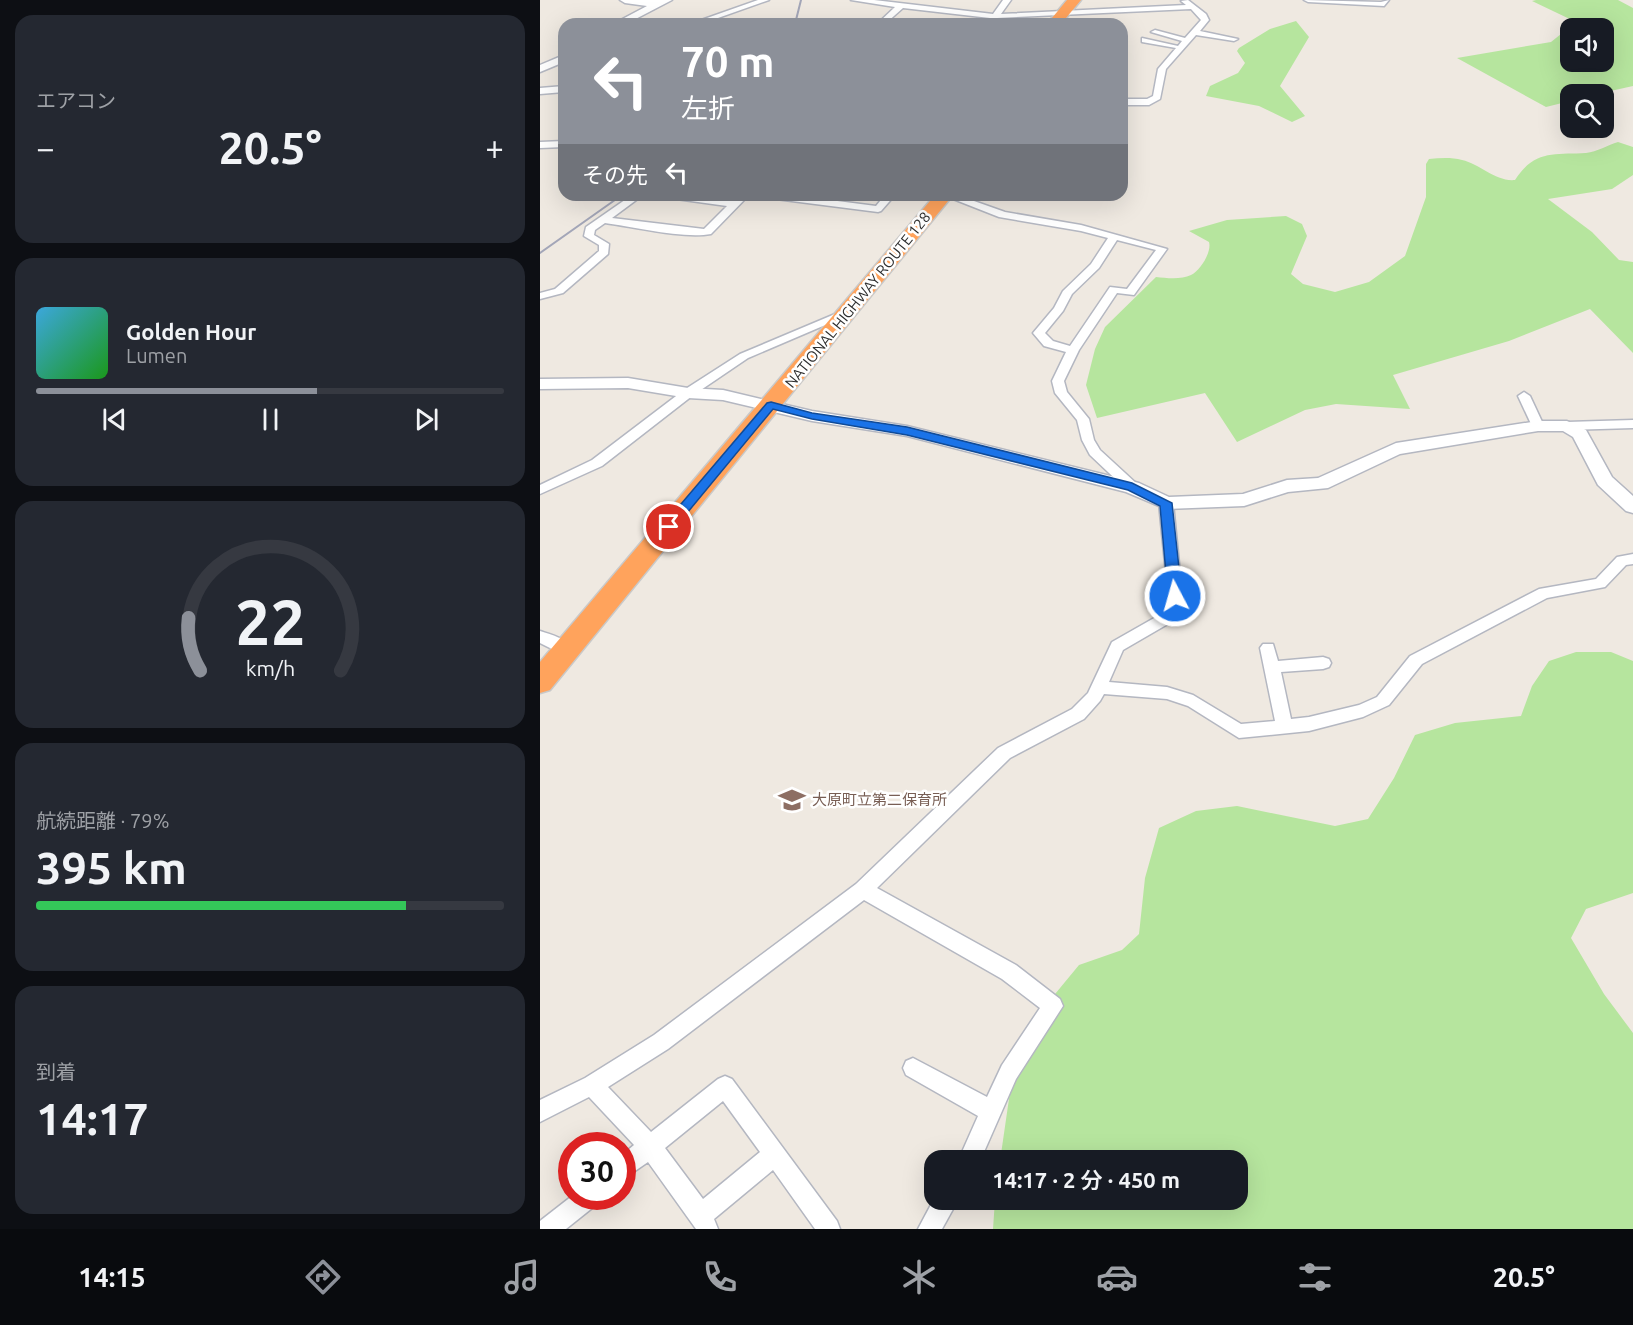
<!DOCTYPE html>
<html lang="ja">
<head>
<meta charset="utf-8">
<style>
  body { margin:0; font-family:Ubuntu,"Noto Sans JP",sans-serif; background:#242831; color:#f1f3f6; height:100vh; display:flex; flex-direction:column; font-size:22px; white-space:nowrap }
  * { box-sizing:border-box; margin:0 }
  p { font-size:20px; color:#9ea1a6 }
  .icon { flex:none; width:33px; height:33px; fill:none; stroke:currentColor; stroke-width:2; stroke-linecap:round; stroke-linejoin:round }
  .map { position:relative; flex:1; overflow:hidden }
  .panel { display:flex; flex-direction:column; gap:15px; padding:15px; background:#0d0f14; width:540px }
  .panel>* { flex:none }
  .hud { position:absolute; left:18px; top:18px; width:570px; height:183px; border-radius:18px; box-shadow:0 6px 24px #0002; background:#8c9099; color:#fff; overflow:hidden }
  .buttons { position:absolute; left:1020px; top:18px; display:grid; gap:12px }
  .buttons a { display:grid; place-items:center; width:54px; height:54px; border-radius:12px; background:#171b24; box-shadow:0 6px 24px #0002; font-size:30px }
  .speed { position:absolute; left:18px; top:1132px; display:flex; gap:12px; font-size:30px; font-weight:700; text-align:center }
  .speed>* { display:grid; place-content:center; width:78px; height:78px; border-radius:50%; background:#171b24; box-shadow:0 6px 24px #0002; line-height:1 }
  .speed .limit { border:9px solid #d22; background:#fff; color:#111 }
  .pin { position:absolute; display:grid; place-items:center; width:51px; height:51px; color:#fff; margin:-26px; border:3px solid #fff; border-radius:50%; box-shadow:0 2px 6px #0007 }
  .me { position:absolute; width:66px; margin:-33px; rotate:354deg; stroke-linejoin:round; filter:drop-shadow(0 0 4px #0008) }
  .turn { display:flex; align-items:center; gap:21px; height:126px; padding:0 24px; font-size:27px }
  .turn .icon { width:78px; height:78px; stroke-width:2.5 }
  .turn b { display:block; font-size:42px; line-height:51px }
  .then { display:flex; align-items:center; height:57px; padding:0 24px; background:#0003; gap:12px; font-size:22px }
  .big { font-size:45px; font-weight:600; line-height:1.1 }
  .panel .card { flex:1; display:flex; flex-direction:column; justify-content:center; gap:9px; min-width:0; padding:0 21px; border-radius:18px; background:#242831 }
  .panel .dial { align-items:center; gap:0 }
  .dial svg { height:156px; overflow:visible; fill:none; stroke:#363941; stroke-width:7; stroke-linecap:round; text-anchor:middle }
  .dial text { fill:#f1f3f6; stroke:none }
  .song { display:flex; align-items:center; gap:18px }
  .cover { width:72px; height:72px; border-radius:9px; background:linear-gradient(135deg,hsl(200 70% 55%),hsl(120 70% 35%)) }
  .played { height:6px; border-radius:3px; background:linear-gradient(90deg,#8c9099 60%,#363941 60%) }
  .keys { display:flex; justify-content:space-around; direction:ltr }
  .heat { display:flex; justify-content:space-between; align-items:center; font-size:33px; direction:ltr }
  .charge { height:9px; border-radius:4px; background:linear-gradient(90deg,#34c759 79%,#363941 0) }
  .trip { position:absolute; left:384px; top:1150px; width:324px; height:60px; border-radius:18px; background:#171b24; box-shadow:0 6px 24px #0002; font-weight:600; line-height:60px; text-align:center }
  .tabs { display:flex; height:96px; justify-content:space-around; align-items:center; background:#090b0e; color:#9ea1a6 }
  .tabs .icon { width:42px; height:42px }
  .tabs .active { color:#8c9099 }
  .tabs b { font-size:27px; color:#f1f3f6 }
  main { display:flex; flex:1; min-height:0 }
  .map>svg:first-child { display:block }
</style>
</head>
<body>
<main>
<section class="panel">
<div class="card"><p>エアコン</p>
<div class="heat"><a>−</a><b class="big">20.5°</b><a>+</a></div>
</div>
<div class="card">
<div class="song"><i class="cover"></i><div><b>Golden Hour</b><p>Lumen</p></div></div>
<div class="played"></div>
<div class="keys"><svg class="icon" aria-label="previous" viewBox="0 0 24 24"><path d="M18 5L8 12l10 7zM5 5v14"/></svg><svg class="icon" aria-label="pause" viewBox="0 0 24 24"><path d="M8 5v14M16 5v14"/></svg><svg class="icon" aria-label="next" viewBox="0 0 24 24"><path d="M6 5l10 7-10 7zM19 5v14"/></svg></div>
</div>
<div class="card dial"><svg viewBox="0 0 100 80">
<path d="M14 69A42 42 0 1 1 86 69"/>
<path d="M14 69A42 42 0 0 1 8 42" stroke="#8c9099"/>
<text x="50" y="56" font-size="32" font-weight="700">22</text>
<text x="50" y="72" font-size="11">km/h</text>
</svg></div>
<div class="card"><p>航続距離 · 79%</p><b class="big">395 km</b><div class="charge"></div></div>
<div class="card"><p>到着</p><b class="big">14:17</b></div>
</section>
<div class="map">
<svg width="1093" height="1229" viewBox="0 0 1093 1229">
  <rect width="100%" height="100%" fill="#efe9e1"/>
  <g fill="#b6e59e" fill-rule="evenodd">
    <path d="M996 0H1078L1093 8V86L1057 94H1030V101L1006 107 917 58 1011 42 1036 22 992 1ZM1030 28H1064V62H1030Z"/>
    <polygon points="756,21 769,37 740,86 765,116 752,122 719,106 666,96 670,86 698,73 705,63 697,51 699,48 730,29"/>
    <path d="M1078 142 1093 147V175L1072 189 1008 199 1052 232 1079 260 1093 262V353L1050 309 969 341 853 375 870 409 796 404 765 410 697 442 665 393 557 418 546 385 555 349 565 327 616 277C626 278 641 280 651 275 660 271 672 252 669 242L649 231 687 220 746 216 762 224 767 236 751 274 763 284 795 292 829 282 865 256 886 197V164L889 159C900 158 911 157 922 160 940 164 956 182 975 180 995 149 1015 155 1046 153 1057 152 1068 145 1078 142Z"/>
    <polygon points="1036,652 1071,652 1093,661 1093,893 1046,909 1031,938 1064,994 1093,1033 1093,1229 453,1229 455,1200 698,1200 698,1161 460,1161 472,1078 487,1028 539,965 582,950 599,934 605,878 619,828 656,811 697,806 795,826 828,819 854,778 875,735 915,723 981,716 992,686 1009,661"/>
  </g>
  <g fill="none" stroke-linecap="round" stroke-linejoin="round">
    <defs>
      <g id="street">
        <polygon points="218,0 229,0 161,24 150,24"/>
        <polygon points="311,0 334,0 453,14 463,0 471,0 461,14 646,5 641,1 648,0 666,14 669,20 660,31 698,39 694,41 656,35 626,69 620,99 609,105 582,105 582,99 607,99 613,96 618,69 636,48 602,42 602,38 638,46 642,41 611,32 615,30 645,38 661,20 651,9 457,18 451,23 447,21 450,18 363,8 345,24 337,24 355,7"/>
        <polygon points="764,0 841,2 849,0 844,6 768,2"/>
        <polygon points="81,20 138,22 142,24 78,24 77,22"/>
        <polygon points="24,86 24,92 0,94 0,88"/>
        <polygon points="24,141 24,147 0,148 0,142"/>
        <path d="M92 195H103L72 218 164 229 187 206 129 198 124 195H150L193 201 198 195H209L171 234C143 239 94 227 65 223L55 230 54 235 69 244 68 254 23 293 0 299V293L15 289 59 251V245L44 236 46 227Z"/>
        <polygon points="223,195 251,195 336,206 345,195 355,195 341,211 338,212 228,198"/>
        <path d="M403 195H417L465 212 541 225 627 249 594 295 577 293 539 350 524 381 527 392 549 419 554 440 560 450 597 484 599 487 597 490H587L550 455 542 440 537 420 515 393 512 381 526 352 504 346 493 333 514 308 523 291 551 264 568 238 541 231 459 217ZM577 240 616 250 587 289 570 287 530 346 513 341 505 333 523 311 532 294 559 268Z"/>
        <polygon points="307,309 311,310 311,314 208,358 152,396 62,466 0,494 0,485 52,460 144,390 200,354"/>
        <polygon points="984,392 990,396 1004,426 1002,429 998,430 992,426 978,396"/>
        <polygon points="1093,420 1093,428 1027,430 1021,426 1027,422"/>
        <path d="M626 498 633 503 643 604 633 621 583 650 569 682 627 687 653 695 701 724 735 721 720 648 723 644H733L738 661 783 657 789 659 791 663 789 667 783 669 741 672 751 719 769 717 819 705 837 697 870 656 999 589 1056 579 1077 557 1093 554V564L1086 565 1065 587 1007 598 882 664 849 705 823 717 769 731 699 738 648 706 627 699 564 694 560 701 544 719 470 758 337 888 476 965 520 999 523 1006 476 1079 440 1161H418L438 1116 366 1075 363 1068 366 1061 373 1058 447 1097 462 1065 500 1008 462 979 324 900 128 1049 68 1087 111 1132 178 1079 185 1076 192 1079 297 1221 300 1229H275L233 1170 174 1219 178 1229H156L108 1162 82 1180V1155L94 1145 49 1097 0 1122V1100L45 1078 114 1035 316 884 458 748 532 709 548 693 572 642 623 613 629 604 619 503ZM183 1101 220 1152 163 1199 125 1148Z"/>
        <path d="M0 631C12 635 28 639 35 650L32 654H22L0 643Z"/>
        <polygon points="32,1196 59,1197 56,1205 26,1229 0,1229 0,1221"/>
        <polygon points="394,1199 418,1200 402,1229 378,1229"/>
      </g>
      <g id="secondary">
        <polygon points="80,0 132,0 86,24 73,24 107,6 85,3"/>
        <polygon points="24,55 24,62 0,72 0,65"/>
        <polygon points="88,378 148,388 183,390 272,411 367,426 599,483 629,497 703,494 747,480 778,478 856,443 998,421 1027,421 1046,430 1072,477 1093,496 1093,513 1086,511 1058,485 1033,437 1023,431 998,431 860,454 788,488 748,492 704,506 626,509 586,492 367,436 272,421 183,400 148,398 88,388 0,389 0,379"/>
      </g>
      <g id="highway">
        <polygon points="527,0 541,0 521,24 507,24"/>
        <polygon points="395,195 413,195 10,690 0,693 0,662"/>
      </g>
    </defs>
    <use href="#street" stroke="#b4b7c1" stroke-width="3"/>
    <use href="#secondary" stroke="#b4b7c1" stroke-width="3"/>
    <use href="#highway" stroke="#c9c9c9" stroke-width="3"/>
    <use href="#street" fill="#fff" fill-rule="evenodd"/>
    <use href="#secondary" fill="#fff" fill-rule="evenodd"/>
    <use href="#highway" fill="#ffa35c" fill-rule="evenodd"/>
    <g stroke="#a3a6b8" stroke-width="2">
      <polyline points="255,24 261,0"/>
      <polyline points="0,253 82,195"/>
    </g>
  </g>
  <polygon fill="#1a73e8" stroke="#114b97" stroke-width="1.5" points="231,402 272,413 367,427 592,483 632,503 642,596 635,600 628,596 620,506 588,490 367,435 272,419 233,409 133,530 124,530 123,527 124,524 227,403"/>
  <defs>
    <symbol id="school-bare" viewBox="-9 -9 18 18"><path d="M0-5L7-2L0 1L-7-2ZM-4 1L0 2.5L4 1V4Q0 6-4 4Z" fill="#8d6e63" stroke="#fff" stroke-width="2.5" paint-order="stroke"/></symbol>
  </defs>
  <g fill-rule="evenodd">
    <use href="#school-bare" x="233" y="781" width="38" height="38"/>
  </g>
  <g text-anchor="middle" stroke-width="5" stroke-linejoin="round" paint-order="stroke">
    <g font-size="15" fill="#2e2e2e" stroke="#fff">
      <text transform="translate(318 300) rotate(-51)" y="5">NATIONAL HIGHWAY ROUTE 128</text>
    </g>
    <g font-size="15" fill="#785e54" stroke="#fff" text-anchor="start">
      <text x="272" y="805">大原町立第二保育所</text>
    </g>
  </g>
</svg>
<div class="buttons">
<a><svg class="icon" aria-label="sound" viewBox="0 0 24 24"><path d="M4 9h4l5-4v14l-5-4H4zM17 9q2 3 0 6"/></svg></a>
<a><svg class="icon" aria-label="search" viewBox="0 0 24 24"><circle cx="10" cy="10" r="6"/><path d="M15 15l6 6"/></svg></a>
</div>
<div class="speed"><div class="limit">30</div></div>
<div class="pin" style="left:129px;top:527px;background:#d93025"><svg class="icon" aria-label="arrive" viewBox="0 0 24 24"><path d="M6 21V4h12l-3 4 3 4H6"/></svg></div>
<svg class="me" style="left:635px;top:596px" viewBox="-20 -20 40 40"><circle r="17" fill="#1a73e8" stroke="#fff" stroke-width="3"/><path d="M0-11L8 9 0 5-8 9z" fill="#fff"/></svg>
<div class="trip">14:17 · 2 分 · 450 m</div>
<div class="hud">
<div class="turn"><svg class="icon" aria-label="left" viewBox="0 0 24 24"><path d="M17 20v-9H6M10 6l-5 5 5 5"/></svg><div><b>70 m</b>左折</div></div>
<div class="then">その先<svg class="icon" aria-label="left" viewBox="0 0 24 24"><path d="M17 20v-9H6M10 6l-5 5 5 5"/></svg></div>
</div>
</div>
</main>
<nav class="tabs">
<b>14:15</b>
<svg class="icon active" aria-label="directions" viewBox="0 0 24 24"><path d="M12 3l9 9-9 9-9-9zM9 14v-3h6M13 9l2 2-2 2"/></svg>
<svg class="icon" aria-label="music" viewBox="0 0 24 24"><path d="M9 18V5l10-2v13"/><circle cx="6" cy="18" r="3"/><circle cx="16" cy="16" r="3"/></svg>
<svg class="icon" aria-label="phone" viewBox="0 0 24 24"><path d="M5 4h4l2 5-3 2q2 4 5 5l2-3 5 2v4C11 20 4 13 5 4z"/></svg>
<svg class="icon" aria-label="climate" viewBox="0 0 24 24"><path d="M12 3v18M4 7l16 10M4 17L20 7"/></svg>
<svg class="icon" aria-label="car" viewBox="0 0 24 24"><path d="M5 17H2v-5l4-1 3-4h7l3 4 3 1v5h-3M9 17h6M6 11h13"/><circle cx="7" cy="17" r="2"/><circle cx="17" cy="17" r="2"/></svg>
<svg class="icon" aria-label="filters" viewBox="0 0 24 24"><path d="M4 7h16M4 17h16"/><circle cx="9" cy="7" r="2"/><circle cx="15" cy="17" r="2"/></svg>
<b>20.5°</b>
</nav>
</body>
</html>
